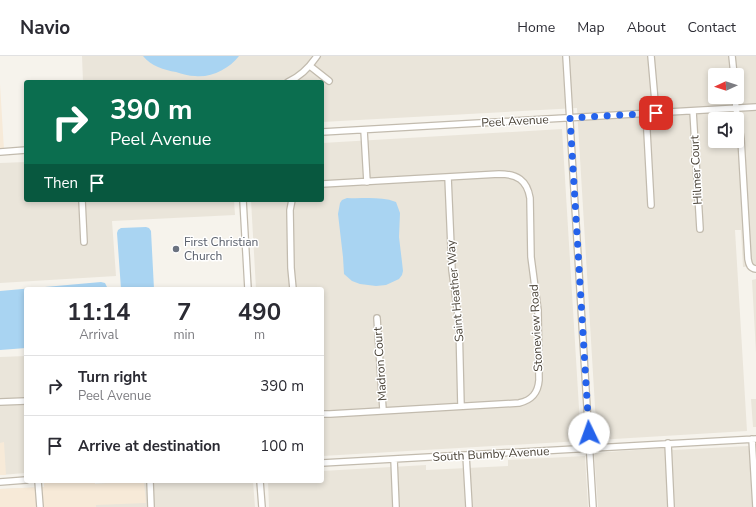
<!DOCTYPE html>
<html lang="en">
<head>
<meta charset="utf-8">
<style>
	:root { --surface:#fff; --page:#f2f2f3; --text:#2b2b33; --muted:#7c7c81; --line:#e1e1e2 }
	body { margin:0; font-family:"Nunito Sans",sans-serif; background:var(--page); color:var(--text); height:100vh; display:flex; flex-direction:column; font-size:15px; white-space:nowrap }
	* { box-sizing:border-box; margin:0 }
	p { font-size:13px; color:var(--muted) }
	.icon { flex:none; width:22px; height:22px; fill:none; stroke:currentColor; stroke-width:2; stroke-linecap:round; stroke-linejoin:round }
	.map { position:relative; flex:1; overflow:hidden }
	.details { position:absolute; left:24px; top:231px; width:300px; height:196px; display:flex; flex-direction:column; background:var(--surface); border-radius:4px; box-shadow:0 2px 6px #0003 }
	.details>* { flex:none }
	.hud { position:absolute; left:24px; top:24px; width:300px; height:122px; border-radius:4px; box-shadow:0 2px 6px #0003; background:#0b6e4f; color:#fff; overflow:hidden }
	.needle { width:26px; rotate:267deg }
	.buttons { position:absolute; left:708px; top:12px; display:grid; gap:8px }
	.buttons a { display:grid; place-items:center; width:36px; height:36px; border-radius:4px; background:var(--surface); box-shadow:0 2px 6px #0003; font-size:20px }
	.pin { position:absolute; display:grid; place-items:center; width:34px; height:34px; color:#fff; margin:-17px; border-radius:8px; box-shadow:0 2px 6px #0006 }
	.me { position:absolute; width:44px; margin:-22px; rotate:357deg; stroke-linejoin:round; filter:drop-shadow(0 0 3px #0008) }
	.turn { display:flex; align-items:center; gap:14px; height:84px; padding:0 20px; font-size:18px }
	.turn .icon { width:52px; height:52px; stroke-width:2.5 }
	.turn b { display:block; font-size:28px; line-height:34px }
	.then { display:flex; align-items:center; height:38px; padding:0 20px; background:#0003; gap:8px; font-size:15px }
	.eta { display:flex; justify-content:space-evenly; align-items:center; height:68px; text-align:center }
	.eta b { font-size:24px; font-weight:700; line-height:28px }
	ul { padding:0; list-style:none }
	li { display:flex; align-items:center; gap:12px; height:60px; padding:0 20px; border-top:1px solid var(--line) }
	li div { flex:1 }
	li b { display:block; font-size:15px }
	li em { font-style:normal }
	header { display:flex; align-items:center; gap:24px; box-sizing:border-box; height:56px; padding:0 20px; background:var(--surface); border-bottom:1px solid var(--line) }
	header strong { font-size:19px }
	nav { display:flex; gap:22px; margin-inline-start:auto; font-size:14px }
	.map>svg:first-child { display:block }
	.residential { fill:#eae5da; fill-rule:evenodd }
	.commercial { fill:#f7ead8 }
	.water { fill:#a9d4f2 }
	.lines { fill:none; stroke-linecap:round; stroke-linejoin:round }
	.minor-casing { stroke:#c2bbae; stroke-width:8 }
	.minor { stroke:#fff; stroke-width:5.5 }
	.route { stroke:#2563eb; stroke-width:7; stroke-dasharray:0 12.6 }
	.worship-dot { fill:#6b7280; stroke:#fff; stroke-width:1.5 }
	.labels { text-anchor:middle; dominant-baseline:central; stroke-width:3; stroke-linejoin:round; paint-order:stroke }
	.street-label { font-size:12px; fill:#4b4439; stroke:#fff }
	.worship-label { font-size:12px; fill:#5b616d; stroke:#fff; text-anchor:start }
</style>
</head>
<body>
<header>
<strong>Navio</strong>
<nav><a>Home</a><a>Map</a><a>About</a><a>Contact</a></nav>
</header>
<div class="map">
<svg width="756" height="451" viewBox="0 0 756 451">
	<rect width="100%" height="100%" fill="#f6f3ec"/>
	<path class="residential" d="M 82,0 L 756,0 L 756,210 L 743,211 L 741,174 L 735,174 L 747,375 L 597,384 L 577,52 L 322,66 L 322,26 L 83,26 ZM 715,19 L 737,19 L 737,41 L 715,41 ZM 715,63 L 737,63 L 737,85 L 715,85 Z
		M 562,73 L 581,385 L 322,400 L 322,233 L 256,233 L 251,144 L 322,144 L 322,87 Z
		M 26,106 L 26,144 L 234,144 L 235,159 L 112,165 L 116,220 L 0,227 L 0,107 Z
		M 756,223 L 756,297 L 752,224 Z
		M 26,300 L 26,417 L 0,419 L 0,301 Z
		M 751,343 L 756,343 L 756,371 L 753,371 Z
		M 748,390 L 756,393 L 756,451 L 598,451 L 594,397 L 663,392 L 674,394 Z
		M 585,400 L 588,451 L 269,451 L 268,425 L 322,425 L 322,415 L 426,409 L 426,414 L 508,410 L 508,404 Z
		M 74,425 L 95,425 L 95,428 L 149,425 L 253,425 L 255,451 L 0,451 L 0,433 L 44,431 L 44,426 Z"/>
	<path class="commercial" d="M 0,28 L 4,94 L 0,95 Z
		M 4,386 L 6,419 L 0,419 L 0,387 Z
		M 74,425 L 95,425 L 95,428 L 144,425 L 146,447 L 96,449 L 96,451 L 0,451 L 0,433 L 44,431 L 44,426 Z"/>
	<path class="water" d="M 143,0 L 239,0 C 229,13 211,22 195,20 C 189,20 182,18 176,16 C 164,14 151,10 143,0 Z
		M 347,142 C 363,143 380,140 396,146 L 400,157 L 399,181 L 402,206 L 403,215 L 402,219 L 399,223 L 386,229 L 376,230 L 360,228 L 352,225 L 344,218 L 343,201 L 338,158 L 340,147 L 342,144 Z
		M 146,171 L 149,172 L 151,175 L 154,233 L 121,233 L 117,177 L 118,174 L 121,172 Z
		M 101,226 L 105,227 L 108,233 L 26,233 L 26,292 L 0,294 L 0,235 Z"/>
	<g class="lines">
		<defs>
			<path id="minor" d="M 566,0 L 593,451
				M 651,0 L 656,57
				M 732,0 L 734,19
				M 310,10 L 329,25
				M 288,26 C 301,20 309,12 317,0
				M 735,41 L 736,52 L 741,83 L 748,203 C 749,209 750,212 756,213
				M 693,55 L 700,173
				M 646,57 L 651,149
				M 364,74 L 367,126
				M 322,76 L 756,51
				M 0,96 L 26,94
				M 448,121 L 452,214 L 459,267 L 461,350
				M 322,128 L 499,118 C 517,118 527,124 530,142 L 531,201 L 538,254 L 539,324 C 538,337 532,344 519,347 L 330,358 L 322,358
				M 82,144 L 84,186
				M 243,144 L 248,233
				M 292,144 L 290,154 L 291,212 L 293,233
				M 377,262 L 383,354
				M 0,346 L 26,345
				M 752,383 L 756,451
				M 668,387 L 671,451
				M 466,399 L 469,451
				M 394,403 L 396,451
				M 322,407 L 756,383
				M 38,425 L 40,451
				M 150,425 L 151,451
				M 260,425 L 262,451
				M 0,426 L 26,424"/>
		</defs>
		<use href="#minor" class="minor-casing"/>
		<use href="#minor" class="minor"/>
	</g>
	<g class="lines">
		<path class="route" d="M 589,377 L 570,62 L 656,57"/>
	</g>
	<circle class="worship-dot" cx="176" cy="193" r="4"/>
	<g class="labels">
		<g class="street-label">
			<text transform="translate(515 65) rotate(-3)">Peel Avenue</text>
			<text transform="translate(696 114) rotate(-93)">Hilmer Court</text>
			<text transform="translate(455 235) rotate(-95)">Saint Heather Way</text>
			<text transform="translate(536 272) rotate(-93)">Stoneview Road</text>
			<text transform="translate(380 308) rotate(-94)">Madron Court</text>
			<text transform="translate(491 398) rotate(-3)">South Bumby Avenue</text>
		</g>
		<g class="worship-label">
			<text x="184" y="186">First Christian<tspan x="184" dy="14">Church</tspan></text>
		</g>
	</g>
</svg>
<div class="buttons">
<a><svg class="needle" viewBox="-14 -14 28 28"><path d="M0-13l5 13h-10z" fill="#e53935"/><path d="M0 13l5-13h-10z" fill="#7c7c81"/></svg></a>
<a><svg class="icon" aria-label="sound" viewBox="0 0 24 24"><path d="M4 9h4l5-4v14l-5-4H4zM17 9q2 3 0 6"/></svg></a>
</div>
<div class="pin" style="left:656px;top:57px;background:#d93025"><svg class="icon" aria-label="arrive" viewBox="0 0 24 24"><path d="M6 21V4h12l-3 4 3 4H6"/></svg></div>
<svg class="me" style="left:589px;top:377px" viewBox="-20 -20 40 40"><circle r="19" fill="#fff"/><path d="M0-13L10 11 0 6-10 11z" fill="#2563eb"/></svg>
<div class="hud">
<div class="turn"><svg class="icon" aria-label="right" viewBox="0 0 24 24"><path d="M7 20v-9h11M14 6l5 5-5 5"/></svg><div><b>390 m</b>Peel Avenue</div></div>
<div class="then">Then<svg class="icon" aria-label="arrive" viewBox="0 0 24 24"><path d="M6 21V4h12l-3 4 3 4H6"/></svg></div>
</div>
<section class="details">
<div class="eta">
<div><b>11:14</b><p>Arrival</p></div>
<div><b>7</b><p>min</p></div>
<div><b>490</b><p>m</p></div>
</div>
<ul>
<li><svg class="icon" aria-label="right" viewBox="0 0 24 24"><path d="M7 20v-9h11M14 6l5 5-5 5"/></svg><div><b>Turn right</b><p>Peel Avenue</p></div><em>390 m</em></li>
<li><svg class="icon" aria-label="arrive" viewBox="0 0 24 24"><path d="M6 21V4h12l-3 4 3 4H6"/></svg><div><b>Arrive at destination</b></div><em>100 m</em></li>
</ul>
</section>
</div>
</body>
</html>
